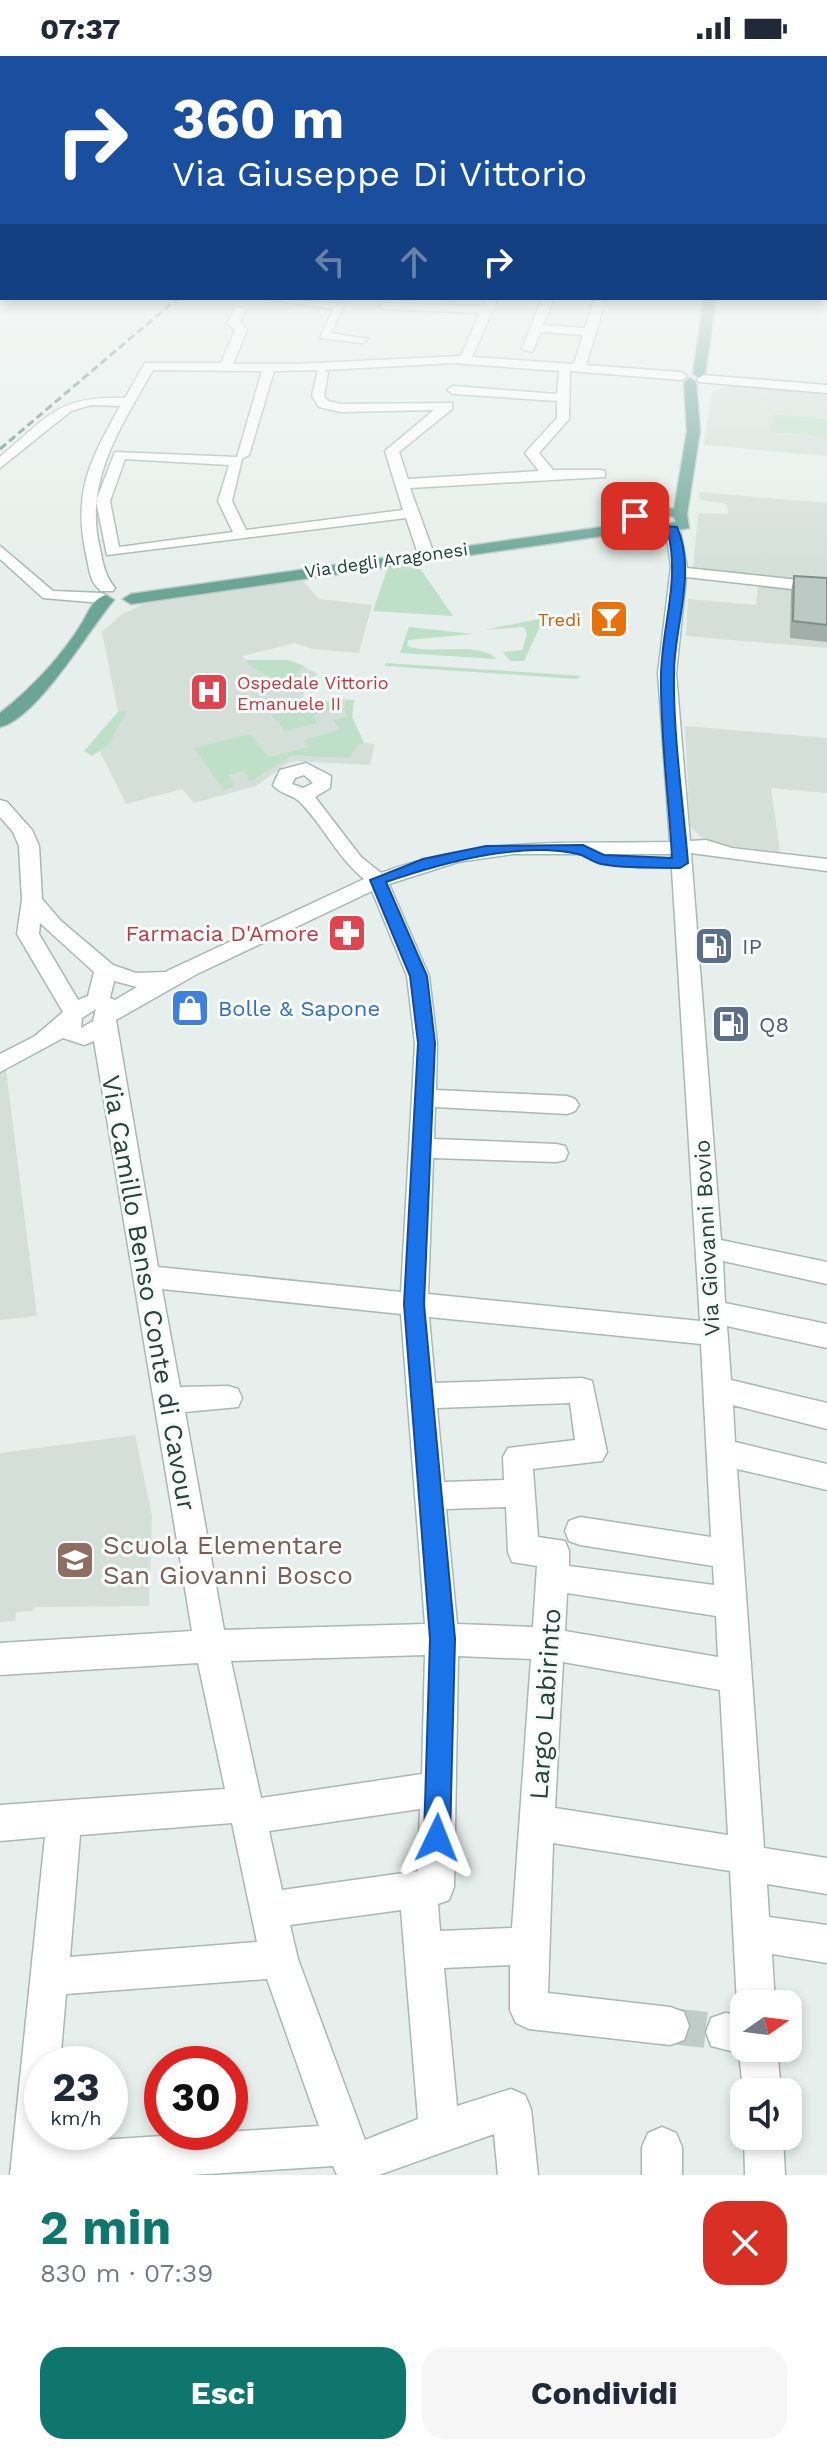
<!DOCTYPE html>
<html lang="it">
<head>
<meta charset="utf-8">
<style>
	:root { --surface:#fff; --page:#f6f6f7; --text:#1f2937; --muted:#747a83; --accent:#0f766e }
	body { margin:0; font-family:"Work Sans",sans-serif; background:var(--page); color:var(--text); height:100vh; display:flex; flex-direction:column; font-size:30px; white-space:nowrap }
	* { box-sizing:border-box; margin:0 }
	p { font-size:26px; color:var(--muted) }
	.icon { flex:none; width:44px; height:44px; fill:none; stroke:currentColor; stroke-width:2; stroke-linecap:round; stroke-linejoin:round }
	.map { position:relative; height:2119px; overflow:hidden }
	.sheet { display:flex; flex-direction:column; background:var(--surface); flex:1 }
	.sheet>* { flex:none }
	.hud { position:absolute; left:0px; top:0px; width:828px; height:244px; box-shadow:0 4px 12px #0003; background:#1a4fa0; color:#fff; overflow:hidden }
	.needle { width:52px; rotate:76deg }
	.tools { position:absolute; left:730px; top:1934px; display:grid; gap:16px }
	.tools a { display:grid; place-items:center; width:72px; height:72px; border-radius:16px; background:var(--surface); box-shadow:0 4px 12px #0003; font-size:40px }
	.speed { position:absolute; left:24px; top:1990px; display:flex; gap:16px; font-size:40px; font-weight:700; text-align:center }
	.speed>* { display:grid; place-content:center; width:104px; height:104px; border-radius:50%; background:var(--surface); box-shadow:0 4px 12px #0003; line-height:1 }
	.speed small { font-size:20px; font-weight:400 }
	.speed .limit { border:12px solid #d22; background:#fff; color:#111 }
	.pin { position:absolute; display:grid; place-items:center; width:68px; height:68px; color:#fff; margin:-34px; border-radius:16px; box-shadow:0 4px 12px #0006 }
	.me { position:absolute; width:88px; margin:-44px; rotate:2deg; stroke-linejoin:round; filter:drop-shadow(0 0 6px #0008) }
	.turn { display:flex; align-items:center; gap:28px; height:168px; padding:0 40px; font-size:36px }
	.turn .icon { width:104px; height:104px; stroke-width:2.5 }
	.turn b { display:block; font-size:56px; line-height:68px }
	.lanes { display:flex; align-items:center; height:76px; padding:0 40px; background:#0003; justify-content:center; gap:40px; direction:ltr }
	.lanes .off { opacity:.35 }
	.round { display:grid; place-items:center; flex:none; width:84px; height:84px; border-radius:24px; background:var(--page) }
	.headline { display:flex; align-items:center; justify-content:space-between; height:136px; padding:0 40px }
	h1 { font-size:48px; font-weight:700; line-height:60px; color:var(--accent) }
	.primary-button { display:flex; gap:16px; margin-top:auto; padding:16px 40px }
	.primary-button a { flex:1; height:92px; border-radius:24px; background:var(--accent); color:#fff; font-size:32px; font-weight:700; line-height:92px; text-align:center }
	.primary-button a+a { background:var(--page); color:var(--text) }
	.status { display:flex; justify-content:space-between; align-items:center; height:56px; padding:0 40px; background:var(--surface); direction:ltr }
	.status svg { height:22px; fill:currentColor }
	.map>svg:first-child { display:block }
	.built { fill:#d4dfda }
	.green { fill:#bfe0c8 }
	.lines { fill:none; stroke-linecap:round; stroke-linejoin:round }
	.minor-tunnel { stroke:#bfccc8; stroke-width:36; stroke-dasharray:36 18; stroke-linecap:butt }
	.minor-casing { stroke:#a8b8b2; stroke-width:3 }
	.major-casing { stroke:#c2cac8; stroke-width:3 }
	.minor { fill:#fff; fill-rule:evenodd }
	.major { fill:#6aa596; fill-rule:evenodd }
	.rail { stroke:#5f7d75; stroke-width:3; stroke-dasharray:8 4; stroke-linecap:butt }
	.wall { fill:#a1aea9 }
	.building { fill:#bbcac4; stroke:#838d89; stroke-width:2 }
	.route { fill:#1a73e8; stroke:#114b97; stroke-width:2 }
	.labels { text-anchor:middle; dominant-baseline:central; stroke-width:6; stroke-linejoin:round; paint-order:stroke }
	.far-street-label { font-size:18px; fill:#24423a; stroke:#f7fbf9 }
	.far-food-label { font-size:18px; fill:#c56008; stroke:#f7fbf9; text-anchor:end }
	.far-health-label { font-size:18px; fill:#be3a42; stroke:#f7fbf9; text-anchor:start }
	.health-label { font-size:22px; fill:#be3a42; stroke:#f7fbf9; text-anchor:end }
	.service-label { font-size:22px; fill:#4e5e75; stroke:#f7fbf9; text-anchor:start }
	.shop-label { font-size:22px; fill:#366cbe; stroke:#f7fbf9; text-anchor:start }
	.street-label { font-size:22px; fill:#24423a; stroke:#f7fbf9 }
	.near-street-label { font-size:26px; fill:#24423a; stroke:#f7fbf9 }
	.near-education-label { font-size:26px; fill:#785e54; stroke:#f7fbf9; text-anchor:start }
</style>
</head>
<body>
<div class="status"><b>07:37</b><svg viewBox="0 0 49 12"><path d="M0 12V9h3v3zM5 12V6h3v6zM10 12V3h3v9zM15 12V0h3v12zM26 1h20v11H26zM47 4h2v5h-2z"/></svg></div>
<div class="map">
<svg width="827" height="2119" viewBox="0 0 827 2119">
	<rect width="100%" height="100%" fill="#e6efeb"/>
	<path class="built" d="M 733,328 L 827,335 L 827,363 L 775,358 L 779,377 L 827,381 L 827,400 L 704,389 L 712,336 Z
		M 699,436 L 827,447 L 827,529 L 693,514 L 698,457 L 728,458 L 727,448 L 700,444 Z
		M 302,524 L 319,543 L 372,549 L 359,597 L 313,593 L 295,587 L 242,600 L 246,604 L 288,604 L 317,617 L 313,629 L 304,636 L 300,652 L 339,643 L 354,644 L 352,661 L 364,687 L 375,688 L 370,709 L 296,705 L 286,708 L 256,730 L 194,747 L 182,733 L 126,748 L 100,696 L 91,687 L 118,656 L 102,576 L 121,559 L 143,548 Z
		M 758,527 L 827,532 L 827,592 L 686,580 L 688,543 L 756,549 Z
		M 685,670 L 827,682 L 827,737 L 771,732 L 780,796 L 722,789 L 701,781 L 690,770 Z
		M 6,1014 L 37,1260 L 0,1264 L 0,1017 Z
		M 135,1379 L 152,1460 L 149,1550 L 34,1551 L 33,1555 L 16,1556 L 15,1565 L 0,1566 L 0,1397 Z"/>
	<path class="green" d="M 774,358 L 827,363 L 827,381 L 771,376 Z
		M 417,508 L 453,560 L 373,555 L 388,511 Z
		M 544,562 L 524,605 L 510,605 L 503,596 L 522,594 L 527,579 L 524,571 L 484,574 Z
		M 409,571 L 473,578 L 408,584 L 407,590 L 414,592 C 440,597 479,586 497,603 L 400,597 Z
		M 246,604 L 288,604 L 305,610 L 295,619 L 313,624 L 311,629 C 291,628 257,621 246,604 Z
		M 386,607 L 582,620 L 576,623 L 385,610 Z
		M 339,643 L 337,653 L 313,659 L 317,667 L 285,675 L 271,659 Z
		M 346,644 L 354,644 L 352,661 L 364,687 L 358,689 L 349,702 L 292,699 L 250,726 L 244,715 L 228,719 L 235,730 L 224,734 L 194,692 L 250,678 L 269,701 L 309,691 L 304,684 L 340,674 L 333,664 L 347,661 L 344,653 Z
		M 127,655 L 109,688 L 92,700 L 84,695 L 118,656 Z"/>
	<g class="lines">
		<path class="minor-tunnel" d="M 670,1970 L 725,1976"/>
		<defs>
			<path id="minor" d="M 0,226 L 2,226 L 2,232 L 0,232 Z
				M 260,242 L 344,248 L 331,277 L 368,283 L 362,287 L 320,282 L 333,253 Z
				M 486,242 L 498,242 L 472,301 L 574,308 L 583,279 L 541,276 L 532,296 L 522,293 L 542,242 L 554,242 L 543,269 L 585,272 L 593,246 L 599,243 L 605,246 L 586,309 L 681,316 L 687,320 L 681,324 L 570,315 L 569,363 L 539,397 L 553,414 L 600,414 L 605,415 L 605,421 L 410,432 L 434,498 L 431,501 L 418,498 L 406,462 L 107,499 L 96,445 L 115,396 L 237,401 L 262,315 L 153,314 C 121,371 83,425 100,493 C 103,508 105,520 115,532 L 113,535 L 101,535 C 90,526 90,517 87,503 C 72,436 89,407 120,350 L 91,349 L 71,355 L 0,412 L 0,401 C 49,360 57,340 125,342 L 145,307 L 221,307 L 235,274 L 227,267 L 236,251 L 246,253 L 240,265 L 247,274 L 233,308 L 295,308 L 461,300 L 480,257 L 384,253 L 378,250 L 384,247 L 483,250 ZM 453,307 L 559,315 L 557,338 L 453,330 L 447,334 L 453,338 L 557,345 L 557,362 L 525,397 L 539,415 L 408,423 L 399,396 L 452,353 L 452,347 L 341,348 L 328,345 L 324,340 L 328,317 L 325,314 ZM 318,314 L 312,340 L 319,351 L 341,356 L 434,354 L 385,395 L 403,454 L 246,474 L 232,445 L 242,403 L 249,399 L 274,315 ZM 125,403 L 229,409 L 218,445 L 233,476 L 119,491 L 110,445 Z
				M 703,319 L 827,329 L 827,337 L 699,326 L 697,323 Z
				M 673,470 L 680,474 L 687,512 L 827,527 L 827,537 L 686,521 L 676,617 L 690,785 L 706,784 L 732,792 L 827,803 L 827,815 L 691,797 L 721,1184 L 827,1206 L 827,1228 L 723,1205 L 725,1247 L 827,1268 L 827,1292 L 727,1270 L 731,1324 L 827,1347 L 827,1373 L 733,1349 L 735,1386 L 827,1408 L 827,1434 L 737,1413 L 764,1792 L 827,1802 L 827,1838 L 767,1828 L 769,1861 L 827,1869 L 827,1907 L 772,1898 L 775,1948 L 744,1948 L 744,1992 L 777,1992 L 781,2036 L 744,2036 L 744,2043 L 739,1997 L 711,1990 L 706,1976 L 711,1962 L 725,1957 L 742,1959 L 737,1948 L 730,1815 L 553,1787 L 548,1937 L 670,1951 L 684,1956 L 689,1970 L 684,1984 L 670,1989 L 529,1973 L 516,1967 L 510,1954 L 510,1909 L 444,1912 L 457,2050 L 511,2033 L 525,2039 L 531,2053 L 538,2119 L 498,2119 L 494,2078 L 379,2119 L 337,2119 L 333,2110 L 191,2119 L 10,2119 L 45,1781 L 0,1785 L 0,1749 L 225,1733 L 198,1607 L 0,1619 L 0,1587 L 192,1575 L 94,985 L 84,989 L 63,982 L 0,1016 L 0,998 L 35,980 L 63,956 L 17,878 L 22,844 L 19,790 L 13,776 L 0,761 L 0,744 L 7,746 L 32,774 L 39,790 L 42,843 L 61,865 L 113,909 L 136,917 L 165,916 L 364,823 C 337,801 323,769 299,745 C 291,738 280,738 273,729 L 280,714 L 306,707 L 331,720 L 330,732 L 315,741 L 361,801 L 381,817 C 480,780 567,788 670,786 L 658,617 L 671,511 L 666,474 ZM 304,719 L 313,727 L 303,732 L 292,728 L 295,722 ZM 513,798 L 671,798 L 700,1265 L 428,1238 L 433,1102 L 556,1106 L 565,1104 L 568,1097 L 565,1090 L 556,1088 L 434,1083 L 435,1051 L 567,1058 L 575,1055 L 579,1049 L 575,1043 L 567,1040 L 436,1034 L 437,987 L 429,920 L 389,828 L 458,806 ZM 372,835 L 407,920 L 415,987 L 401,1236 L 158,1211 L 116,964 L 197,918 ZM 40,867 L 94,916 L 88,940 L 78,944 L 39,878 ZM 114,925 L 137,931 L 115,944 L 110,942 ZM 96,953 L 93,965 L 81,972 L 82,962 ZM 162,1233 L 401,1258 L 425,1568 L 224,1574 L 185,1356 L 238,1351 L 242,1342 L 238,1333 L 228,1330 L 180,1331 ZM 429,1261 L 701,1288 L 711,1481 L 580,1461 L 569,1465 L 565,1475 L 569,1485 L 580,1489 L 713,1510 L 714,1529 L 569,1510 L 569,1495 L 565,1485 L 538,1481 L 533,1413 L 602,1405 L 607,1396 L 592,1325 L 582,1322 L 435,1327 ZM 570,1347 L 575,1384 L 508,1392 L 503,1401 L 504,1424 L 444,1426 L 437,1352 ZM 506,1451 L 508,1496 L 512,1506 L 537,1510 L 533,1571 L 457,1568 L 446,1453 ZM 567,1537 L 716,1560 L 718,1601 L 565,1575 ZM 425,1599 L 422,1718 L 261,1742 L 231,1605 ZM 458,1600 L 531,1603 L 512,1872 L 440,1875 L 438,1848 L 449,1844 L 454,1831 ZM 563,1606 L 720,1634 L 728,1779 L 555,1752 ZM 420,1753 L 418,1815 L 282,1834 L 269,1775 ZM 232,1767 L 257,1886 L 70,1901 L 80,1779 ZM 401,1854 L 418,2063 L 365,2084 L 298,1903 L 290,1869 ZM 267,1923 L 319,2070 L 53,2087 L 54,2076 L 42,2076 L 42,2008 L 60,2008 L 66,1938 Z
				M 0,490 L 53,535 L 102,537 L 110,542 L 102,547 L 43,542 L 0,503 Z
				M 662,2071 L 676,2077 L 682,2091 L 682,2119 L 642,2119 L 642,2091 L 648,2077 Z
				M 744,2077 L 783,2080 L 785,2119 L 745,2119 Z"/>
			<path id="major" d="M 704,242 L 716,242 L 705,318 L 699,322 L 693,318 Z
				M 690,322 L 696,326 L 700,375 L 687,458 L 689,472 L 658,478 L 644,474 L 131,548 L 123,543 L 131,538 L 630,467 L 630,457 L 652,449 L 674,453 L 687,375 L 684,326 ZM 653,458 L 674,461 L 676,466 L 659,469 L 644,464 Z
				M 106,539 L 114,544 C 89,573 38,662 0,671 L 0,657 C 30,634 62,600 82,567 C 89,556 92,543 106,539 Z"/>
		</defs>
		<use href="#minor" class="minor-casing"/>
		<use href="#major" class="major-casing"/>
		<use href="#minor" class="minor"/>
		<use href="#major" class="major"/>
		<path class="rail" d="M 0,393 L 178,242"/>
	</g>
	<path class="wall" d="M 794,520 L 827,522 L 827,586 L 790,582 L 791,536 Z"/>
	<path class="building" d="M 794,520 L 827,522 L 827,569 L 793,565 Z"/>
	<linearGradient id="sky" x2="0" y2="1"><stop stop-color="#84bce0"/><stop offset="0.43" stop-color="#f4f8f6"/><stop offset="1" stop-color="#f4f8f6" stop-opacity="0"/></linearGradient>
	<rect width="827" height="519" fill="url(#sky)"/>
	<path class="route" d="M 635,456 L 649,469 L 677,471 C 697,516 674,571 674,617 C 673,680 683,745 688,807 L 680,812 C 654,811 626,813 601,808 C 592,806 586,800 578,798 C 519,785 442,807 386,826 L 427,920 L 435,987 L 424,1248 L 455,1583 L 450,1782 L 446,1791 L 437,1795 L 428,1791 L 424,1782 L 430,1583 L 404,1248 L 418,987 L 410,920 L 370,824 L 423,803 L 486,790 L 583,789 L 604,799 L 672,802 C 669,741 660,679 661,618 C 662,570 680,524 668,477 L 646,476 L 633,469 L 630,460 Z"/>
	<defs>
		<symbol id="bar-square" viewBox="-11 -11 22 22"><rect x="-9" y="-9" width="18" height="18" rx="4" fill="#e8710a" stroke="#f7fbf9"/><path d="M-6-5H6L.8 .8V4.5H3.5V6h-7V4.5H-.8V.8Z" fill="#fff"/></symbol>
		<symbol id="hospital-square" viewBox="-11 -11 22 22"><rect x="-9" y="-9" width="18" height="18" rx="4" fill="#e0444e" stroke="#f7fbf9"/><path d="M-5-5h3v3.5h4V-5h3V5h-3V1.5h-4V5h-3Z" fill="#fff"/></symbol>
		<symbol id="pharmacy-square" viewBox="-11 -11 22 22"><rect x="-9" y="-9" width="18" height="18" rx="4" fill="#e0444e" stroke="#f7fbf9"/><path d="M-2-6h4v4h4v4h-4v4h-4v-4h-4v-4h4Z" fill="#fff"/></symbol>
		<symbol id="fuel-square" viewBox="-11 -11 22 22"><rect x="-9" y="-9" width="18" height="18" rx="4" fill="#5c6f8a" stroke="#f7fbf9"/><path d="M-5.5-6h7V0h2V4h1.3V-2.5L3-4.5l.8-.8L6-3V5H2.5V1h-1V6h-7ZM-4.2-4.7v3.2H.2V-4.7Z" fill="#fff"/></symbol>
		<symbol id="shop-square" viewBox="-11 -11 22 22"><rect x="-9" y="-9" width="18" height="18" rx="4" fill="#3f7fe0" stroke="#f7fbf9"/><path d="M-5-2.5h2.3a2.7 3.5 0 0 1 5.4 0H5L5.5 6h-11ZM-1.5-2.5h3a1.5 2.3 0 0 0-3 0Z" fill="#fff"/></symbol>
		<symbol id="school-square" viewBox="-11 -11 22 22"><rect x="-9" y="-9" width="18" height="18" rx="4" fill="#8d6e63" stroke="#f7fbf9"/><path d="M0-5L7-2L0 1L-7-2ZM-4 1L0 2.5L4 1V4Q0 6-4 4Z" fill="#fff"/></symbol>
	</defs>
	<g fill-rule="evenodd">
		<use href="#bar-square" x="587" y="541" width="44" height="44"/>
		<use href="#hospital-square" x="187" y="614" width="44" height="44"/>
		<use href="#pharmacy-square" x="325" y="855" width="44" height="44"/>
		<use href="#fuel-square" x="692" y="868" width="44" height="44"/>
		<use href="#shop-square" x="168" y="930" width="44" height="44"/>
		<use href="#fuel-square" x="709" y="946" width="44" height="44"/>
		<use href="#school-square" x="53" y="1482" width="44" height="44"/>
	</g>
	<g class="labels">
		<g class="far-street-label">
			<text transform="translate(386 504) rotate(-8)">Via degli Aragonesi</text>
		</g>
		<g class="far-food-label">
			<text x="581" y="563">Tredì</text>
		</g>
		<g class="far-health-label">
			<text x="237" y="626">Ospedale Vittorio<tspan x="237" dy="21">Emanuele II</tspan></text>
		</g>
		<g class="health-label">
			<text x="319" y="877">Farmacia D'Amore</text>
		</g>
		<g class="service-label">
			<text x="742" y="890">IP</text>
			<text x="759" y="968">Q8</text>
		</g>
		<g class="shop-label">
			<text x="218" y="952">Bolle &amp; Sapone</text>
		</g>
		<g class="street-label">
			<text transform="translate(707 1182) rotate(-93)">Via Giovanni Bovio</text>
		</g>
		<g class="near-street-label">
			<text transform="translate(149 1237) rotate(80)">Via Camillo Benso Conte di Cavour</text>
			<text transform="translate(545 1648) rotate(-86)">Largo Labirinto</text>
		</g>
		<g class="near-education-label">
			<text x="103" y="1489">Scuola Elementare<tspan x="103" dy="30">San Giovanni Bosco</tspan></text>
		</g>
	</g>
</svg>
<div class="tools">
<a><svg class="needle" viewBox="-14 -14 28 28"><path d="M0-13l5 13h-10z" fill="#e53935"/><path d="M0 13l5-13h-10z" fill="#747a83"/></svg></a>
<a><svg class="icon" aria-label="sound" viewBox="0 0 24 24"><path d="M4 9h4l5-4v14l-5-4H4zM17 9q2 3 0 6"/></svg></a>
</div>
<div class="speed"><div>23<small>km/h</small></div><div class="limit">30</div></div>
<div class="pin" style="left:635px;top:460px;background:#d93025"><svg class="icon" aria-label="arrive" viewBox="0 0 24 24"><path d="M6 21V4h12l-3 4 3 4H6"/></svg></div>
<svg class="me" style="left:437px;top:1782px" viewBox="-20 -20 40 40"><path d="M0-17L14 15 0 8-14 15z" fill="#1a73e8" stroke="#fff" stroke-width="4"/></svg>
<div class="hud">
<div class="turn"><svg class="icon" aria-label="right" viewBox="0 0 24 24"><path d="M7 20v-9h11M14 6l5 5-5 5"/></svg><div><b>360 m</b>Via Giuseppe Di Vittorio</div></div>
<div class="lanes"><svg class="icon off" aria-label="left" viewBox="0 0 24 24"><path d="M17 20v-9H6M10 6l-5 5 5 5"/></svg><svg class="icon off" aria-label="ahead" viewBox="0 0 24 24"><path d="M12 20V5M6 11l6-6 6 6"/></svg><svg class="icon" aria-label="right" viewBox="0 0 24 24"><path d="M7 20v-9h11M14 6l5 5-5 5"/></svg></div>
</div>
</div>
<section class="sheet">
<div class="headline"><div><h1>2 min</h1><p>830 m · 07:39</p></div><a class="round" style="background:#d93025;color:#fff"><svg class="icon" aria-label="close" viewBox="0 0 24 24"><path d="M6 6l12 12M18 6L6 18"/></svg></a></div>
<div class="primary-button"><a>Esci</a><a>Condividi</a></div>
</section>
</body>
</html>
